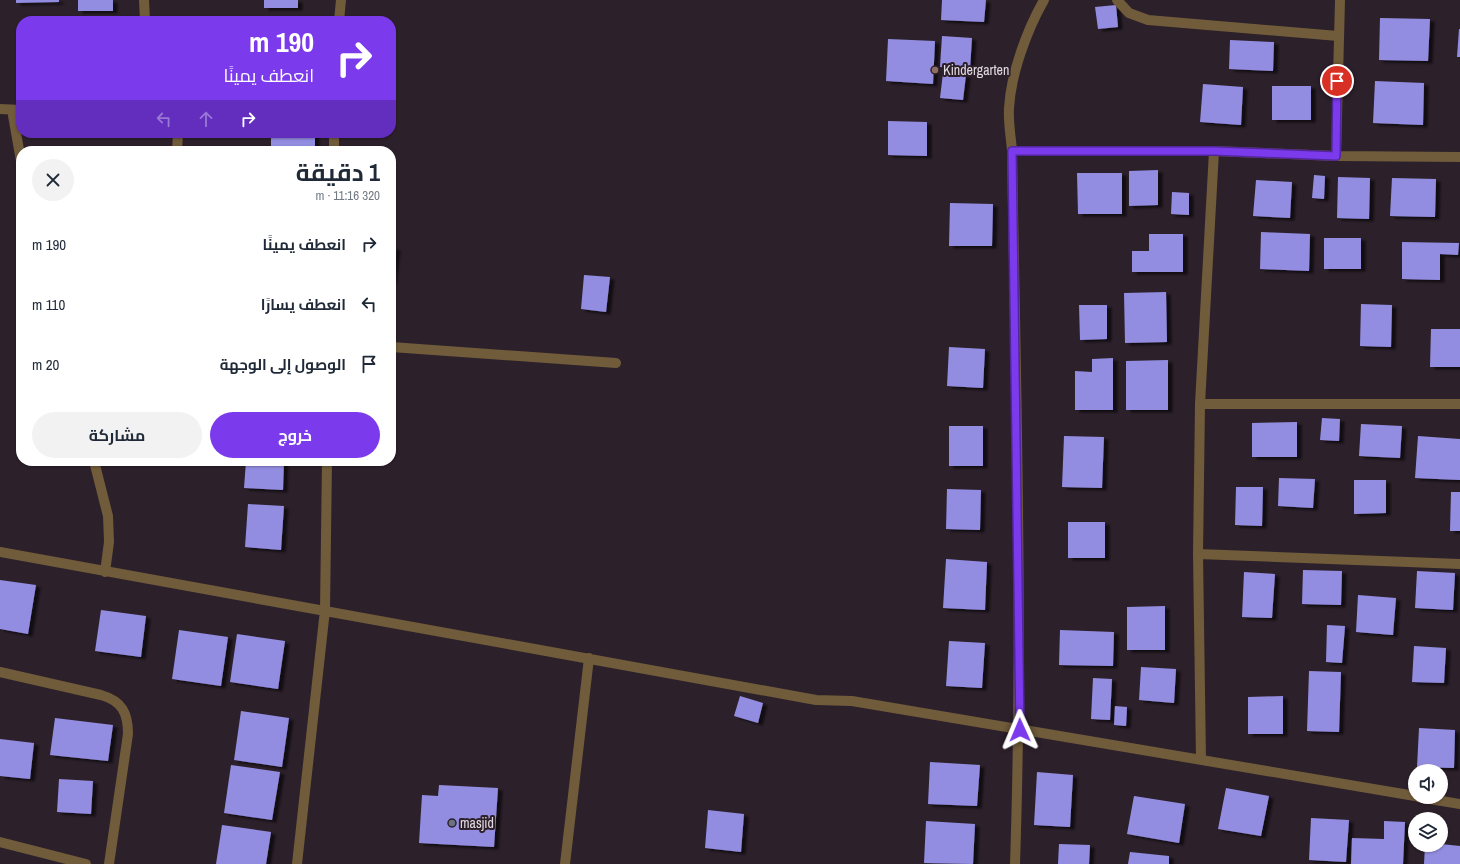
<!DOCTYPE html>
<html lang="ar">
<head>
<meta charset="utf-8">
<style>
	:root { --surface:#fff; --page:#f2f2f3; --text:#1f2937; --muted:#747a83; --accent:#7c3aed }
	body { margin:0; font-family:"Archivo Narrow",Cairo,sans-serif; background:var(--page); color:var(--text); direction:rtl; height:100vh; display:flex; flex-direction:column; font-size:15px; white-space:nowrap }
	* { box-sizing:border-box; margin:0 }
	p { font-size:13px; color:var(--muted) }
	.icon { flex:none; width:22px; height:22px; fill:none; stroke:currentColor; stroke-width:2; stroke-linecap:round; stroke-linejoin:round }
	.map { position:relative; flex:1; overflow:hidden; direction:ltr }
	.panel { position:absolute; left:16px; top:146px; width:380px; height:320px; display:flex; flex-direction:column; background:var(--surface); border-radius:16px; box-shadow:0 1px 3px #0004; direction:rtl }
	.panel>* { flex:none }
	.top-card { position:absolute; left:16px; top:16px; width:380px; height:122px; border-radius:16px; box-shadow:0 1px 3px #0004; direction:rtl; background:#7c3aed; color:#fff; overflow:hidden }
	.fabs { position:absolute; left:1408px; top:764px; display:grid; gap:8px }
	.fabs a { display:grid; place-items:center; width:40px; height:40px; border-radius:50%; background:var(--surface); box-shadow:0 1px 3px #0004; font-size:20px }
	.pin { position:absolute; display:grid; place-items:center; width:34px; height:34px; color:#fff; margin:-17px; border:2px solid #fff; border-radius:50%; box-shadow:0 1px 4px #0007 }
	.me { position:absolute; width:44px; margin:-22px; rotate:359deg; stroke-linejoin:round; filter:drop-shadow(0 0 3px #0008) }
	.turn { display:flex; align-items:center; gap:14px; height:84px; padding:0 16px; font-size:18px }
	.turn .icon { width:52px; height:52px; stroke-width:2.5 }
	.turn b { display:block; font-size:28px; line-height:34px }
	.lanes { display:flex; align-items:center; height:38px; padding:0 16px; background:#0003; justify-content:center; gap:20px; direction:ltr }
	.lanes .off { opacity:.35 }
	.round { display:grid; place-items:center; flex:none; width:42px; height:42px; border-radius:21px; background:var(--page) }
	.head { display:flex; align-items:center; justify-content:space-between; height:68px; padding:0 16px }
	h1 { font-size:24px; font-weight:700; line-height:30px }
	.button { display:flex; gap:8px; margin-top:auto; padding:8px 16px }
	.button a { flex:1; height:46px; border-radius:24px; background:var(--accent); color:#fff; font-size:16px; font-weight:700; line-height:46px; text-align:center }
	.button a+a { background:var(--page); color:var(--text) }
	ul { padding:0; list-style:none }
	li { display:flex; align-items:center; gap:12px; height:60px; padding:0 16px }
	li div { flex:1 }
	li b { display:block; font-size:15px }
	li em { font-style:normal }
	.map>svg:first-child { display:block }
	.building { fill:#938de1; filter:url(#shadow) }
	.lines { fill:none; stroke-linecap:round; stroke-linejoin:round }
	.minor { stroke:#705b3a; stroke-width:10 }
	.route-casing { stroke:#51269a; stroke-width:10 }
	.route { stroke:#7c3aed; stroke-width:7 }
	.education-dot { fill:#8d6e63; stroke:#2c202b; stroke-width:1.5 }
	.worship-dot { fill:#6b7280; stroke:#2c202b; stroke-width:1.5 }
	.labels { text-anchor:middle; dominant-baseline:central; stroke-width:4; stroke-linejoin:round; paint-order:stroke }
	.poi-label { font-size:14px; fill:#e2dae1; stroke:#2c202b; text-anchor:start }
</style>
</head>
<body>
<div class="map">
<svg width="1460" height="864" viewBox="0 0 1460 864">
	<defs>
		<filter id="shadow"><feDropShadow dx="4.5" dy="2.5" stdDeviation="1" flood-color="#0009"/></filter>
	</defs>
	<rect width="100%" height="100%" fill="#2c202b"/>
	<path class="building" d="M 16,0 L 59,0 L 59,2 L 16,3 Z
		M 78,0 L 113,0 L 113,11 L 78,11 Z
		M 264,0 L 298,0 L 298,8 L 264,8 Z
		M 942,0 L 986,0 L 984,22 L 941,20 Z
		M 1116,5 L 1118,27 L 1098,29 L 1095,7 Z
		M 1380,18 L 1430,19 L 1428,61 L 1379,60 Z
		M 1459,29 L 1460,29 L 1460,57 L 1457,57 Z
		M 942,36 L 972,38 L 970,69 L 940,67 Z
		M 888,39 L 935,41 L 933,84 L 886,81 Z
		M 1230,40 L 1274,42 L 1273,71 L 1229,69 Z
		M 943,73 L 966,75 L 963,100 L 940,98 Z
		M 1375,81 L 1424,83 L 1423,125 L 1373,123 Z
		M 1203,84 L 1243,87 L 1241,125 L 1200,122 Z
		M 1272,86 L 1311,86 L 1311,120 L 1272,120 Z
		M 888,121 L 927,122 L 927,156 L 888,155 Z
		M 271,133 L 315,133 L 315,151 L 271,151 Z
		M 1158,170 L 1158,205 L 1129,206 L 1129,171 Z
		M 1077,173 L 1122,173 L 1122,214 L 1078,214 Z
		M 1314,175 L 1325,176 L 1324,199 L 1312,198 Z
		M 1338,177 L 1370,178 L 1369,219 L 1337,218 Z
		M 1392,178 L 1436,179 L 1435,217 L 1390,216 Z
		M 1256,180 L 1292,182 L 1290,218 L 1253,216 Z
		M 1172,192 L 1189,193 L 1189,215 L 1171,214 Z
		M 950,203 L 993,204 L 992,246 L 949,246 Z
		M 1261,232 L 1310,234 L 1309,271 L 1260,269 Z
		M 1149,234 L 1183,234 L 1183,272 L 1132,272 L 1132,251 L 1149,251 Z
		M 1324,238 L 1361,238 L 1361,269 L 1324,269 Z
		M 1402,242 L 1459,243 L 1458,255 L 1440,254 L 1440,280 L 1402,279 Z
		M 391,247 L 396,248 L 392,283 L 391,283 Z
		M 584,275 L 610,277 L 606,312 L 581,309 Z
		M 1166,292 L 1167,342 L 1125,343 L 1124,293 Z
		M 1361,304 L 1392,305 L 1391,347 L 1360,346 Z
		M 1079,305 L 1107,305 L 1107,339 L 1080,340 Z
		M 1431,329 L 1460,329 L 1460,367 L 1430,367 Z
		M 949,347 L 985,349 L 983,388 L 947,386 Z
		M 1113,358 L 1113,410 L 1075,410 L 1075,371 L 1092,372 L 1092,359 Z
		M 1168,360 L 1168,410 L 1126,410 L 1126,361 Z
		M 1322,418 L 1340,419 L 1339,441 L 1320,440 Z
		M 1297,422 L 1297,457 L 1252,457 L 1252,423 Z
		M 1361,424 L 1402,426 L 1400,458 L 1359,456 Z
		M 949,426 L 983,426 L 983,466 L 949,466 Z
		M 1064,436 L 1104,437 L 1102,488 L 1062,487 Z
		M 1418,436 L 1460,439 L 1460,480 L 1415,478 Z
		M 246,461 L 284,461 L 283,490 L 244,488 Z
		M 1279,478 L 1315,479 L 1313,508 L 1278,506 Z
		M 1354,480 L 1386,480 L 1386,513 L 1354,514 Z
		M 1236,487 L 1263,487 L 1262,526 L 1235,525 Z
		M 947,489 L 981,490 L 980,530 L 946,529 Z
		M 1451,492 L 1460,492 L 1460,531 L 1450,531 Z
		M 248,504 L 284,506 L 281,550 L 245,547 Z
		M 1068,522 L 1105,522 L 1105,558 L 1068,558 Z
		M 946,559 L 987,562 L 985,610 L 943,608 Z
		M 1303,570 L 1342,571 L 1341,605 L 1302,604 Z
		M 1417,571 L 1455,573 L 1453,610 L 1415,608 Z
		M 1244,572 L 1275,574 L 1272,618 L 1242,617 Z
		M 0,580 L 36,585 L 28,634 L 0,629 Z
		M 1358,595 L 1396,598 L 1393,635 L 1356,632 Z
		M 1165,606 L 1165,650 L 1127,650 L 1127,607 Z
		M 101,610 L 146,616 L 141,657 L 95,651 Z
		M 1327,625 L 1345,626 L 1342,663 L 1326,662 Z
		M 179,630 L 228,637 L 221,686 L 172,679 Z
		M 1060,630 L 1114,632 L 1113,666 L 1059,665 Z
		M 237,634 L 285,641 L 278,689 L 230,682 Z
		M 949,641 L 985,643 L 982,688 L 946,686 Z
		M 1414,646 L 1446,648 L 1444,683 L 1412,682 Z
		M 1141,667 L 1176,669 L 1174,703 L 1139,700 Z
		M 1309,671 L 1341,672 L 1339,732 L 1307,731 Z
		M 1093,678 L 1112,679 L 1110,720 L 1091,719 Z
		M 740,696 L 763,703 L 758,723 L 734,716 Z
		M 1283,696 L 1283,734 L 1248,734 L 1248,697 Z
		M 1115,706 L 1127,707 L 1126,726 L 1114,725 Z
		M 241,711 L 289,718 L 282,767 L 234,760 Z
		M 55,718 L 113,725 L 108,761 L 50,755 Z
		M 1419,728 L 1455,730 L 1454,768 L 1417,767 Z
		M 0,739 L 34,743 L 30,779 L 0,776 Z
		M 930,762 L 980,765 L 977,806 L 928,804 Z
		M 231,765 L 280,772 L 272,820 L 224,813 Z
		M 1037,772 L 1073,775 L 1070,827 L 1034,825 Z
		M 59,779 L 93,781 L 91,814 L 57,812 Z
		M 439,785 L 498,788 L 494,847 L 419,843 L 422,795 L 438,796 Z
		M 1226,788 L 1269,796 L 1261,836 L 1218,829 Z
		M 1134,796 L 1185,804 L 1179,843 L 1127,834 Z
		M 708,810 L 744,814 L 741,852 L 705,848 Z
		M 1311,818 L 1349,820 L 1346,862 L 1309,860 Z
		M 926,821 L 975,824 L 973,864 L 924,863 Z
		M 1384,821 L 1405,822 L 1403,864 L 1351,864 L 1352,838 L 1384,839 Z
		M 222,825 L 271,832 L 266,864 L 216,864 Z
		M 1059,844 L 1090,845 L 1089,864 L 1058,864 Z
		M 1441,844 L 1460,846 L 1460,864 L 1424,864 L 1425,845 Z
		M 1130,852 L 1169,856 L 1169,864 L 1128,864 Z"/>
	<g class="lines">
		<path class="minor" d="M 144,0 L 145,21
			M 1117,0 L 1129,13 L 1148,20 L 1338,36
			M 339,21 L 341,0
			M 0,109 L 21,110
			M 12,110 L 21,161
			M 177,151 L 178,133
			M 334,151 L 334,133
			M 1012,151 L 1214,151 L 1336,156 L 1460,157
			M 1336,156 L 1340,0
			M 391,347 L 616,363
			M 1200,404 L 1460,404
			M 94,461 L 108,516 L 109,542 L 105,572
			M 0,552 L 816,700 L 852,701 L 1415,796
			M 1198,554 L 1460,564
			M 0,672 L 101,695 C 122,701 128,713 128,734 L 109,864
			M 1201,760 L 1198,554 L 1200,404 L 1214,151
			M 1418,797 L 1460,804
			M 0,842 L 86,864
			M 297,864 L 325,610 L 327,461
			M 565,864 L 589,658
			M 1015,864 C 1023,626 1016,389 1012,151 C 1011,137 1008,122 1009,108 C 1011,73 1027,30 1044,0"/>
	</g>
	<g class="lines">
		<defs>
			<path id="route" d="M 1020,730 L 1012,151 L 1214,151 L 1336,156 L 1337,81"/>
		</defs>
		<use href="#route" class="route-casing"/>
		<use href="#route" class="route"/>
	</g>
	<circle class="education-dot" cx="935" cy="70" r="4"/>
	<circle class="worship-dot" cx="452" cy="823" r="4"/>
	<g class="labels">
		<g class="poi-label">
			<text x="943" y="70">Kindergarten</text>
			<text x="460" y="823">masjid</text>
		</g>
	</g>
</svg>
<div class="fabs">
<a><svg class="icon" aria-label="sound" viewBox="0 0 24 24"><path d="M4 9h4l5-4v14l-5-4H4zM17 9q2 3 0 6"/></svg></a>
<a><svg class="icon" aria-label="layers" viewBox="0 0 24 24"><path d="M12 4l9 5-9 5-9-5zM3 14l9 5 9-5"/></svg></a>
</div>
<div class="pin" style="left:1337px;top:81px;background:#d93025"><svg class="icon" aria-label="arrive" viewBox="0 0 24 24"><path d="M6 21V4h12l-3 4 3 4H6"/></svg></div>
<svg class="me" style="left:1020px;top:730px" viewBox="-20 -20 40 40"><path d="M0-17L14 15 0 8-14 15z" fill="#7c3aed" stroke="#fff" stroke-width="4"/></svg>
<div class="top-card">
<div class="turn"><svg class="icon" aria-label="right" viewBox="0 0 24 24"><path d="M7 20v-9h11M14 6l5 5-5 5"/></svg><div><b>190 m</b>انعطف يمينًا</div></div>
<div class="lanes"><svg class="icon off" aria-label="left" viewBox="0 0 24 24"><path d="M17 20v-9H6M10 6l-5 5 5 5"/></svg><svg class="icon off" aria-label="ahead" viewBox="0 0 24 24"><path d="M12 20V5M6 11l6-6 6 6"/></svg><svg class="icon" aria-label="right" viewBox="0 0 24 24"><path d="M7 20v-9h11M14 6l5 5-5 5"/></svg></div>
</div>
<section class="panel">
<div class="head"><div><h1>1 دقيقة</h1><p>320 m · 11:16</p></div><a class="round"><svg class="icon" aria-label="close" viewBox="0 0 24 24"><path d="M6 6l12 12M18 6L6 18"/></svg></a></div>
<ul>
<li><svg class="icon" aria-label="right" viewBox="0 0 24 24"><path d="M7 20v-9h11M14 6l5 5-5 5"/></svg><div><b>انعطف يمينًا</b></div><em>190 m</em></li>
<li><svg class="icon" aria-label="left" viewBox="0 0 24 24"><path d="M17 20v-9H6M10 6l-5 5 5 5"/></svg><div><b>انعطف يسارًا</b></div><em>110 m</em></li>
<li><svg class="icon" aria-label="arrive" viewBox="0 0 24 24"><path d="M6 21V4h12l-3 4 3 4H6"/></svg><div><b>الوصول إلى الوجهة</b></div><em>20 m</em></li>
</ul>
<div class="button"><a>خروج</a><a>مشاركة</a></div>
</section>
</div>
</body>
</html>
